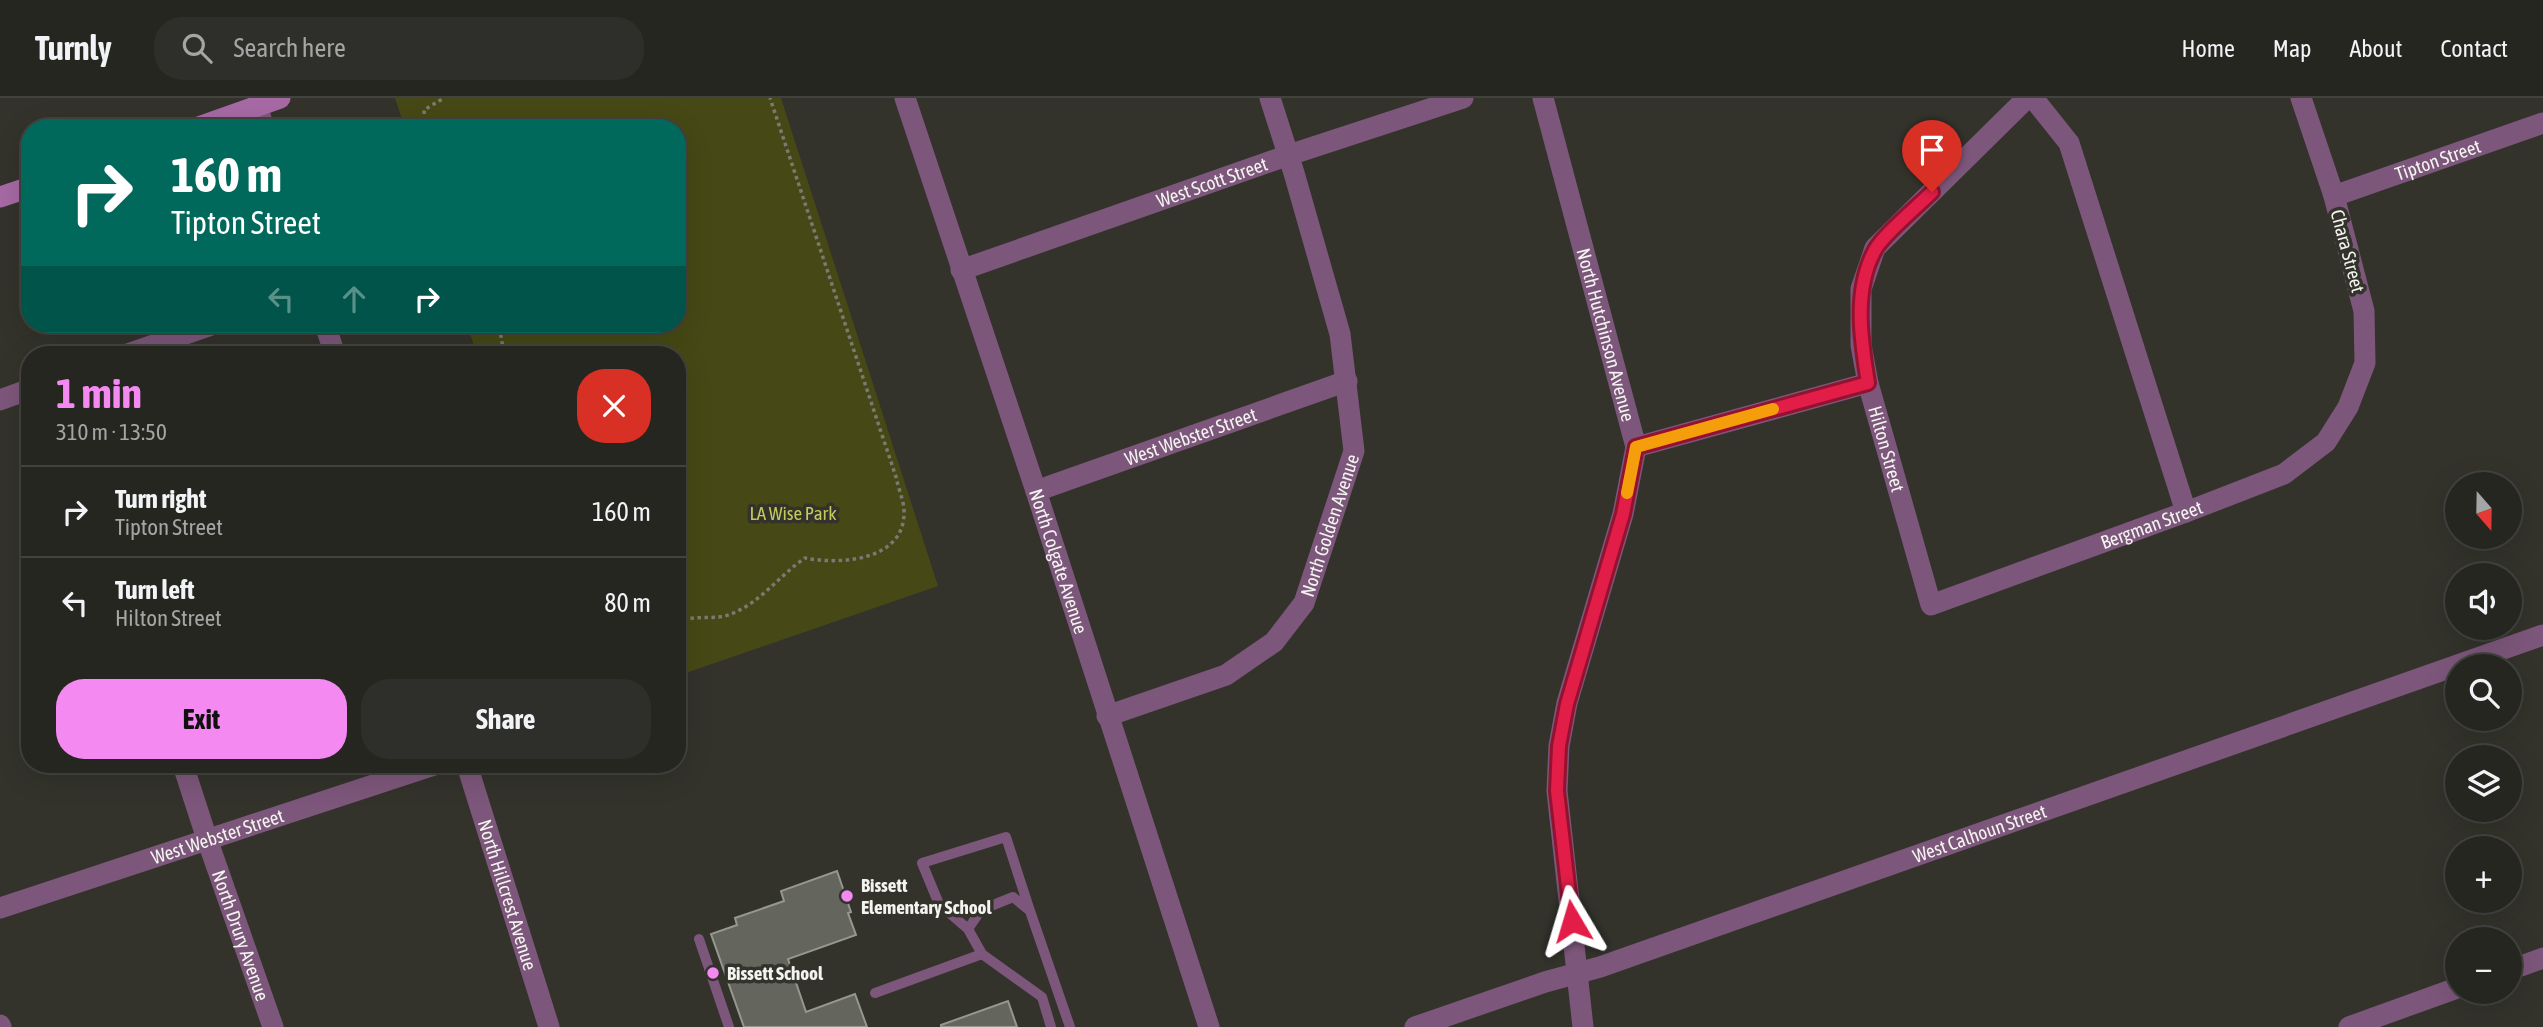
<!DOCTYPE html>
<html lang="en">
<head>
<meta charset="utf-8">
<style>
	:root { --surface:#262621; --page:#2e2e2a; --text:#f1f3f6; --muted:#a4a5a5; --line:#42433f; --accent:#f389f1 }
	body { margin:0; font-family:"Asap Condensed",sans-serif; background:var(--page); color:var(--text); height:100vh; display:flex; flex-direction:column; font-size:26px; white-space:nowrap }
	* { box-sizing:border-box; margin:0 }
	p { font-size:23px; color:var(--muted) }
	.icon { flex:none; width:38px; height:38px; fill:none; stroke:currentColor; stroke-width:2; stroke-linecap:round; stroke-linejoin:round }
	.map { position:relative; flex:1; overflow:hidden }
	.details { position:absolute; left:21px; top:248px; width:665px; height:427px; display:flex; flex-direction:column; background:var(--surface); border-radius:28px; box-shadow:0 7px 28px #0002,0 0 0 2px var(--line) }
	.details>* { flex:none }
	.hud { position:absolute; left:21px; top:21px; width:665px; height:214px; border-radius:28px; box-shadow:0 7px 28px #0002,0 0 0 2px var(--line); background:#00695c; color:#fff; overflow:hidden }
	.needle { width:46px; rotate:160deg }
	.controls { position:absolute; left:2445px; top:374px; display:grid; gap:14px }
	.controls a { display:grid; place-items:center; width:77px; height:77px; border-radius:50%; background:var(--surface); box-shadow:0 7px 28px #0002,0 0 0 2px var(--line); font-size:35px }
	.pin { position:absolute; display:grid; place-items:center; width:60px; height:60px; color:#fff; margin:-72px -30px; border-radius:50% 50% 50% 0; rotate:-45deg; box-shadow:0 0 7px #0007 }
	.pin .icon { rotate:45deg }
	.me { position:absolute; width:77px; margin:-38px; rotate:353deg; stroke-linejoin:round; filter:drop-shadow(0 0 5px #0008) }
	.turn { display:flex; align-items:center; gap:24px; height:147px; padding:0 35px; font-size:32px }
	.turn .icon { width:91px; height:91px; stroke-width:2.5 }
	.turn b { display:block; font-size:49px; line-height:60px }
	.lanes { display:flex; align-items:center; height:66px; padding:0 35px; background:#0003; justify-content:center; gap:35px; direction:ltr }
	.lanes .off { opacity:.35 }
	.round { display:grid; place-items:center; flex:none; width:74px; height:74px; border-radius:28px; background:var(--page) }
	.headline { display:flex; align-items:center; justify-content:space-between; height:119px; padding:0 35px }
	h1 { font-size:42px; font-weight:700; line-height:52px; color:var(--accent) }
	.button { display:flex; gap:14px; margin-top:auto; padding:14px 35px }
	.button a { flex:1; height:80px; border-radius:28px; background:var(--accent); color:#111; font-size:28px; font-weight:700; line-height:80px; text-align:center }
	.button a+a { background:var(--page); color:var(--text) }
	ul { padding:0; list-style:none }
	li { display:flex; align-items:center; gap:21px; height:91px; padding:0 35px; border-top:2px solid var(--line) }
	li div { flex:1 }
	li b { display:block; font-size:26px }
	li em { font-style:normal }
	header { display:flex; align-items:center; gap:42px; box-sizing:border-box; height:98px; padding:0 35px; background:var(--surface); border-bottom:2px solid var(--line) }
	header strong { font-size:33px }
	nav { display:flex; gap:38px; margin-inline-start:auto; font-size:24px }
	.search { width:490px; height:63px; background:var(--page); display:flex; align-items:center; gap:18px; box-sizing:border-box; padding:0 24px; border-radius:28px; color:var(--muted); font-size:26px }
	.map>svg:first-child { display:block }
	.green { fill:#464915 }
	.building { fill:#64655d; stroke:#96978e; stroke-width:2 }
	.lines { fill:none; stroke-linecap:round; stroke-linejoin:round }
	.path { stroke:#7a7a74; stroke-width:3.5; stroke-dasharray:3.5 3.5; stroke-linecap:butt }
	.lane { stroke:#7d577b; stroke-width:10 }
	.street { stroke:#7d577b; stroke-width:21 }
	.secondary { stroke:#a669a4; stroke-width:21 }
	.route-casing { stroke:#92132f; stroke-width:18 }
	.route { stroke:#e11d48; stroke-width:12 }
	.slow { stroke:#f59e0b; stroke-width:12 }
	.poi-dot { fill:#f389f1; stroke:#33332c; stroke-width:2.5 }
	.labels { text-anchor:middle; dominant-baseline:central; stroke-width:7; stroke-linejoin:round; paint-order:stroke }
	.street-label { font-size:19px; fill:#f3f4ef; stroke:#33332c }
	.park-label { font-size:19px; fill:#c3ca5d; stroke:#33332c }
	.poi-label { font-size:19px; font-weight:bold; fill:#f3f4ef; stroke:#33332c; text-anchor:start }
</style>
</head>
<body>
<header>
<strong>Turnly</strong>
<div class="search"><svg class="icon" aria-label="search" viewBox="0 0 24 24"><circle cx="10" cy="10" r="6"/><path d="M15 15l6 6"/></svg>Search here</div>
<nav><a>Home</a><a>Map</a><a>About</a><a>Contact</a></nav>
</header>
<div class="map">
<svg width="2543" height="929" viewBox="0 0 2543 929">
	<rect width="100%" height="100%" fill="#33332c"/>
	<path class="green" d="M 395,0 L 781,0 L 938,488 L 677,578 L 677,257 L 477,257 L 467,226 L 677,226 L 677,30 L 405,30 Z"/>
	<path class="building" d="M 837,773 L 851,814 L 848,815 L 856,837 L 788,861 L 806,914 L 855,896 L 867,929 L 744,929 L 711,836 L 737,827 L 735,820 L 784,803 L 781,793 Z
		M 1008,903 L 1017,929 L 941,929 L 941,927 Z"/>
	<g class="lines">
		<path class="path" d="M 425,30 L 424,12 L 444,0
			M 491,226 L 501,238 L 504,257
			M 677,524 C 694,516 714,523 731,516 C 760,505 780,477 805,460 C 841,467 907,463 904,411 C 903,401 898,389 896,379 L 770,0"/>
		<path class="lane" d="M 968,831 L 939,806 L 922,765 L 1006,739 L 1030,813
			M 699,841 L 729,929
			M 875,895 L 982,856
			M 1051,929 L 1042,899 L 982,856 L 968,831 L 981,812 L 1013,799 L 1030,813 L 1070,929"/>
		<g class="street">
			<path id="s1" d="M 905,0 L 1036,393 L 1209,929"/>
			<path id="s2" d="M 1543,0 L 1636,349 L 1623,416 L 1567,605 L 1559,648 L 1557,693 L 1583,929"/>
			<path id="s3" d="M 2027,0 L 1875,150 L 1861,191 L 1861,247 L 1868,285 L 1931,507 L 2186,414 L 2284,376 L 2326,344 L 2348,309 L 2365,265 L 2364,213 L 2334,98 L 2301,0"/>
			<path d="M 2033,0 L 2069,45 L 2186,414"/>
			<path d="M 257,8 L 264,30"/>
			<path id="s4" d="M 2334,98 L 2543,25"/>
			<path id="s5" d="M 961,172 L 1289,57 L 1463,0"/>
			<path d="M 325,226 L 335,257"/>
			<path d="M 125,257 L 214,226"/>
			<path d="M 0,302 L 30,291"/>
			<path d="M 1636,349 L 1868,285"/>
			<path id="s6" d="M 1036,393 L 1347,283"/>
			<path id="s7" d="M 1107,618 L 1226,577 L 1274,544 L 1304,505 L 1354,353 L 1340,236 L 1294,75 L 1270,0"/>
			<path id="s8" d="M 183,667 L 207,741 L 273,929"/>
			<path id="s9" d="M 467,667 L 549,929"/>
			<path id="s10" d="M 0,810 L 434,667"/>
			<path d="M 2510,872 L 2543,860"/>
			<path d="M 0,927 L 1,929"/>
			<path id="s11" d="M 1415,929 L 1545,884 L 1600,869 L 2543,537"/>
			<path d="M 2349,929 L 2457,890"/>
		</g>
		<path class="secondary" d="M 196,30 L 280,0
			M 0,99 L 30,89"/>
	</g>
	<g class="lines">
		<defs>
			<path id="route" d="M 1572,823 L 1557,693 L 1559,648 L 1567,606 L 1623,416 L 1636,349 L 1868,285 C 1861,242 1853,192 1875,152 C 1882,138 1919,107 1932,94"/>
		</defs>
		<use href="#route" class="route-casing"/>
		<use href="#route" class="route"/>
		<path class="slow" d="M 1627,395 L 1636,349 L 1773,311"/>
	</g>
	<g class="poi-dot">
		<circle cx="847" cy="798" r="7"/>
		<circle cx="713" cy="875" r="7"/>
	</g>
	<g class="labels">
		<g class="street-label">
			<text stroke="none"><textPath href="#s4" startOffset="110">Tipton Street</textPath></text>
			<text stroke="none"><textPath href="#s5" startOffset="266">West Scott Street</textPath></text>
			<text transform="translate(2348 153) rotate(75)">Chara Street</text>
			<text stroke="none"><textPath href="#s2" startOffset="245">North Hutchinson Avenue</textPath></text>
			<text stroke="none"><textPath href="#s6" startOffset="164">West Webster Street</textPath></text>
			<text stroke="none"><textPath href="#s3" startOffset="420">Hilton Street</textPath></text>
			<text stroke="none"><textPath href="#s3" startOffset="817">Bergman Street</textPath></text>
			<text stroke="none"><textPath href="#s7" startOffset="315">North Golden Avenue</textPath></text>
			<text stroke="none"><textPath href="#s1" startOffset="488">North Colgate Avenue</textPath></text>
			<text stroke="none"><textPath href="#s11" startOffset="597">West Calhoun Street</textPath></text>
			<text stroke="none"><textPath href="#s10" startOffset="229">West Webster Street</textPath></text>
			<text stroke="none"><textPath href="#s9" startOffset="136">North Hillcrest Avenue</textPath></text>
			<text stroke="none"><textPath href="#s8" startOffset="180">North Drury Avenue</textPath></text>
		</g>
		<g class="park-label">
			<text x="793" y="415">LA Wise Park</text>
		</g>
		<g class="poi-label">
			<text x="861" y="787">Bissett<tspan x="861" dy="22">Elementary School</tspan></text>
			<text x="727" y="875">Bissett School</text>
		</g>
	</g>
</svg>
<div class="controls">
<a><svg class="needle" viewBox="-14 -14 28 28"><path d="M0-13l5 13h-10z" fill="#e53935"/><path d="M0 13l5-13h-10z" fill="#a4a5a5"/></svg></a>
<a><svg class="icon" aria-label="sound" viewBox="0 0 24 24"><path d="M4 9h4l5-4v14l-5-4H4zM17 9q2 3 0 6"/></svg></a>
<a><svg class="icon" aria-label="search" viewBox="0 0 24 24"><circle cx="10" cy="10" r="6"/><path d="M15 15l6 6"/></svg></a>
<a><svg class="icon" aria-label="layers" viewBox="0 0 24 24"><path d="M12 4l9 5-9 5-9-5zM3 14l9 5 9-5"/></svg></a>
<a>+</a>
<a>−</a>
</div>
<div class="pin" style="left:1932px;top:94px;background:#d93025"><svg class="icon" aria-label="arrive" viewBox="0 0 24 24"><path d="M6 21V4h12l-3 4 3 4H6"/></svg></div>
<svg class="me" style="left:1572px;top:823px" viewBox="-20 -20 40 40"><path d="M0-17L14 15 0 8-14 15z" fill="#e11d48" stroke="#fff" stroke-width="4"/></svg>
<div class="hud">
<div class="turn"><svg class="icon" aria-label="right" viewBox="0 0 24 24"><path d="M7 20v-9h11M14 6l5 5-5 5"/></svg><div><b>160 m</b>Tipton Street</div></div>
<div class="lanes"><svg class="icon off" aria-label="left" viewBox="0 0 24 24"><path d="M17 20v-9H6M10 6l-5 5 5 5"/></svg><svg class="icon off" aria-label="ahead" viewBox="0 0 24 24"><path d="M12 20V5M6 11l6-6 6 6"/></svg><svg class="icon" aria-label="right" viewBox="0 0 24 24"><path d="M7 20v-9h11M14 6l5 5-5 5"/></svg></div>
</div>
<section class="details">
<div class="headline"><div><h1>1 min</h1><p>310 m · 13:50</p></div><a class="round" style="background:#d93025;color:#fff"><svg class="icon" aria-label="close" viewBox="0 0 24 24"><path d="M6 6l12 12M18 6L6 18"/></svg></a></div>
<ul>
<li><svg class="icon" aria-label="right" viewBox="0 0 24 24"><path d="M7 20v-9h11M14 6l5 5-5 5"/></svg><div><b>Turn right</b><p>Tipton Street</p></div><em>160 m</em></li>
<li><svg class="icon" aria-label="left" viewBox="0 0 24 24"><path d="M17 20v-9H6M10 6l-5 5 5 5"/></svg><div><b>Turn left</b><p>Hilton Street</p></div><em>80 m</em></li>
</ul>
<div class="button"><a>Exit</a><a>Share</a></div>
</section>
</div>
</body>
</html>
